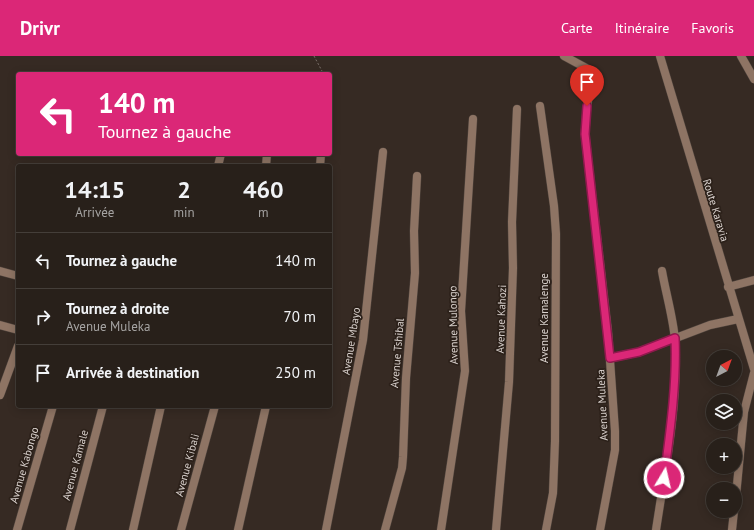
<!DOCTYPE html>
<html lang="fr">
<head>
<meta charset="utf-8">
<style>
	:root { --surface:#28201a; --page:#302823; --text:#f1f3f6; --muted:#a5a3a2; --line:#443e39; --accent:#db2777 }
	body { margin:0; font-family:"PT Sans",sans-serif; background:var(--page); color:var(--text); height:100vh; display:flex; flex-direction:column; font-size:15px; white-space:nowrap }
	* { box-sizing:border-box; margin:0 }
	p { font-size:13px; color:var(--muted) }
	.icon { flex:none; width:22px; height:22px; fill:none; stroke:currentColor; stroke-width:2; stroke-linecap:round; stroke-linejoin:round }
	.map { position:relative; flex:1; overflow:hidden }
	.sheet { position:absolute; left:16px; top:108px; width:316px; height:244px; display:flex; flex-direction:column; background:var(--surface); border-radius:4px; box-shadow:0 2px 10px #0003,0 0 0 1px var(--line) }
	.sheet>* { flex:none }
	.banner { position:absolute; left:16px; top:16px; width:316px; height:84px; border-radius:4px; box-shadow:0 2px 10px #0003,0 0 0 1px var(--line); background:#db2777; color:#fff; overflow:hidden }
	.needle { width:26px; rotate:41deg }
	.controls { position:absolute; left:706px; top:294px; display:grid; gap:8px }
	.controls a { display:grid; place-items:center; width:36px; height:36px; border-radius:50%; background:var(--surface); box-shadow:0 2px 10px #0003,0 0 0 1px var(--line); font-size:20px }
	.pin { position:absolute; display:grid; place-items:center; width:34px; height:34px; color:#fff; margin:-41px -17px; border-radius:50% 50% 50% 0; rotate:-45deg; box-shadow:0 0 4px #0007 }
	.pin .icon { rotate:45deg }
	.me { position:absolute; width:44px; margin:-22px; rotate:9deg; stroke-linejoin:round; filter:drop-shadow(0 0 3px #0008) }
	.turn { display:flex; align-items:center; gap:14px; height:84px; padding:0 16px; font-size:18px }
	.turn .icon { width:52px; height:52px; stroke-width:2.5 }
	.turn b { display:block; font-size:28px; line-height:34px }
	.eta { display:flex; justify-content:space-evenly; align-items:center; height:68px; text-align:center }
	.eta b { font-size:24px; font-weight:800; line-height:28px }
	ul { padding:0; list-style:none }
	li { display:flex; align-items:center; gap:12px; height:56px; padding:0 16px; border-top:1px solid var(--line) }
	li div { flex:1 }
	li b { display:block; font-size:15px }
	li em { font-style:normal }
	header { display:flex; align-items:center; gap:24px; box-sizing:border-box; height:56px; padding:0 20px; background:var(--accent); color:#fff }
	header strong { font-size:19px }
	nav { display:flex; gap:22px; margin-inline-start:auto; font-size:14px }
	.map>svg:first-child { display:block }
	.lines { fill:none; stroke-linecap:round; stroke-linejoin:round }
	.minor-casing { stroke:#50453e; stroke-width:9 }
	.path { stroke:#7a6f69; stroke-width:1; stroke-dasharray:2 2; stroke-linecap:butt }
	.minor { stroke:#8e7464; stroke-width:8 }
	.route-casing { stroke:#8e194d; stroke-width:10 }
	.route { stroke:#db2777; stroke-width:7 }
	.labels { text-anchor:middle; dominant-baseline:central; stroke-width:3.5; stroke-linejoin:round; paint-order:stroke }
	.street-label { font-size:11px; fill:#dad2ce; stroke:#2c211a }
</style>
</head>
<body>
<header>
<strong>Drivr</strong>
<nav><a>Carte</a><a>Itinéraire</a><a>Favoris</a></nav>
</header>
<div class="map">
<svg width="754" height="474" viewBox="0 0 754 474">
	<rect width="100%" height="100%" fill="#362a23"/>
	<g class="lines">
		<defs>
			<path id="minor" d="M 564,0 L 588,13 L 593,18 L 587,50 L 585,78 L 608,276 L 615,375 L 615,394 L 600,474
				M 660,0 L 754,313
				M 741,0 L 754,23
				M 540,50 L 554,150 L 556,178 L 555,385 L 553,437 L 546,474
				M 218,110 L 221,98
				M 266,110 L 267,98
				M 320,110 L 321,98
				M 0,215 L 18,220
				M 728,231 L 754,224
				M 0,269 L 18,274
				M 611,302 L 639,296 L 710,269 L 738,263
				M 0,339 L 18,290
				M 735,450 L 744,356 L 754,317
				M 17,474 L 53,350
				M 70,474 L 103,350
				M 133,474 L 161,350
				M 181,474 L 215,350
				M 238,474 L 266,350
				M 326,474 L 363,284 L 383,96
				M 385,474 L 402,412 L 403,401 L 406,322 L 415,217 L 414,175 L 417,120
				M 441,474 L 465,315 L 461,255 L 473,63
				M 496,474 L 509,326 L 513,212 L 512,166 L 517,53
				M 656,474 C 665,414 679,345 675,284 C 673,261 666,238 662,215
				M 732,474 L 734,455"/>
		</defs>
		<use href="#minor" class="minor-casing"/>
		<path class="path" d="M 314,0 L 322,15 L 320,18"/>
		<use href="#minor" class="minor"/>
	</g>
	<g class="lines">
		<defs>
			<path id="route" d="M 587,50 L 585,78 L 610,302 L 639,296 L 675,282 C 677,328 670,376 664,422"/>
		</defs>
		<use href="#route" class="route-casing"/>
		<use href="#route" class="route"/>
	</g>
	<g class="labels">
		<g class="street-label">
			<text transform="translate(716 154) rotate(73)">Route Karavia</text>
			<text transform="translate(544 262) rotate(-90)">Avenue Kamalenge</text>
			<text transform="translate(501 263) rotate(-88)">Avenue Kahozi</text>
			<text transform="translate(453 269) rotate(-91)">Avenue Mulongo</text>
			<text transform="translate(351 285) rotate(-81)">Avenue Mbayo</text>
			<text transform="translate(397 297) rotate(-85)">Avenue Tshibal</text>
			<text transform="translate(602 349) rotate(-93)">Avenue Muleka</text>
			<text transform="translate(24 409) rotate(-74)">Avenue Kabongo</text>
			<text transform="translate(75 409) rotate(-75)">Avenue Kamale</text>
			<text transform="translate(187 409) rotate(-75)">Avenue Kibali</text>
		</g>
	</g>
</svg>
<div class="controls">
<a><svg class="needle" viewBox="-14 -14 28 28"><path d="M0-13l5 13h-10z" fill="#e53935"/><path d="M0 13l5-13h-10z" fill="#a5a3a2"/></svg></a>
<a><svg class="icon" aria-label="layers" viewBox="0 0 24 24"><path d="M12 4l9 5-9 5-9-5zM3 14l9 5 9-5"/></svg></a>
<a>+</a>
<a>−</a>
</div>
<div class="pin" style="left:587px;top:50px;background:#d93025"><svg class="icon" aria-label="arrive" viewBox="0 0 24 24"><path d="M6 21V4h12l-3 4 3 4H6"/></svg></div>
<svg class="me" style="left:664px;top:422px" viewBox="-20 -20 40 40"><circle r="17" fill="#db2777" stroke="#fff" stroke-width="3"/><path d="M0-11L8 9 0 5-8 9z" fill="#fff"/></svg>
<div class="banner">
<div class="turn"><svg class="icon" aria-label="left" viewBox="0 0 24 24"><path d="M17 20v-9H6M10 6l-5 5 5 5"/></svg><div><b>140 m</b>Tournez à gauche</div></div>
</div>
<section class="sheet">
<div class="eta">
<div><b>14:15</b><p>Arrivée</p></div>
<div><b>2</b><p>min</p></div>
<div><b>460</b><p>m</p></div>
</div>
<ul>
<li><svg class="icon" aria-label="left" viewBox="0 0 24 24"><path d="M17 20v-9H6M10 6l-5 5 5 5"/></svg><div><b>Tournez à gauche</b></div><em>140 m</em></li>
<li><svg class="icon" aria-label="right" viewBox="0 0 24 24"><path d="M7 20v-9h11M14 6l5 5-5 5"/></svg><div><b>Tournez à droite</b><p>Avenue Muleka</p></div><em>70 m</em></li>
<li><svg class="icon" aria-label="arrive" viewBox="0 0 24 24"><path d="M6 21V4h12l-3 4 3 4H6"/></svg><div><b>Arrivée à destination</b></div><em>250 m</em></li>
</ul>
</section>
</div>
</body>
</html>
